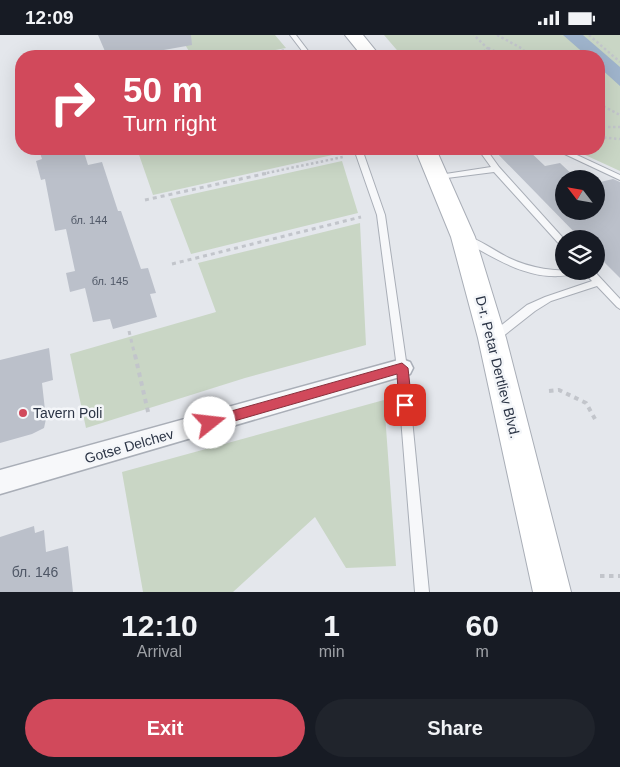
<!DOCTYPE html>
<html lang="en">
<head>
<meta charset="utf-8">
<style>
	:root { --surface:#171b24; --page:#20242c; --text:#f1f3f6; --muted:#9ea1a6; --accent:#d1495b }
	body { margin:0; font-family:Arial,sans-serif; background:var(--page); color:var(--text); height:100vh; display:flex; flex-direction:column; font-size:19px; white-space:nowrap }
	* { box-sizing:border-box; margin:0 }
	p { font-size:16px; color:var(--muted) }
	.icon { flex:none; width:28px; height:28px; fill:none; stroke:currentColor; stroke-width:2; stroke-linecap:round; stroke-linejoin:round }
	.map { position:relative; height:557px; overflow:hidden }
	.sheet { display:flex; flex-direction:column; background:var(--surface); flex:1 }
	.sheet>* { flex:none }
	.hud { position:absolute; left:15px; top:15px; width:590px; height:105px; border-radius:20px; box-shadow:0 5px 20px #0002; background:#d1495b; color:#fff; overflow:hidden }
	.needle { width:32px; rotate:301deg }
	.buttons { position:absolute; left:555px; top:135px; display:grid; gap:10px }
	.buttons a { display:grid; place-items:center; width:50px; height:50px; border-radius:50%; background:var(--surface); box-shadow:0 5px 20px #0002; font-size:25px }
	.pin { position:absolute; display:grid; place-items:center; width:42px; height:42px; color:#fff; margin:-21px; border-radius:10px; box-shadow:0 2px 8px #0006 }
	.me { position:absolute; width:55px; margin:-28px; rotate:74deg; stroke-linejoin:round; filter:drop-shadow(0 0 4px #0008) }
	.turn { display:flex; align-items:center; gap:18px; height:105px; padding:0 25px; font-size:22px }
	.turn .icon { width:65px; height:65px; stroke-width:2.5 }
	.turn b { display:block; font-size:35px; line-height:42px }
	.eta { display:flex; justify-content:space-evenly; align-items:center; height:85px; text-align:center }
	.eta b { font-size:30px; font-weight:600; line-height:35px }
	.action { display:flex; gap:10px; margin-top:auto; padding:10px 25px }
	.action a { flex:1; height:58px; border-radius:30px; background:var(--accent); color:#fff; font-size:20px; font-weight:600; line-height:58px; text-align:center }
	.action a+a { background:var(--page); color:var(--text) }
	.status { display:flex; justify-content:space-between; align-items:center; height:35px; padding:0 25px; background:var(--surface); direction:ltr }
	.status svg { height:14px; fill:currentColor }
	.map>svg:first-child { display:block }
	.green { fill:#c9d6c5 }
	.water { fill:#9fb4cc }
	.building { fill:#bbc0ca }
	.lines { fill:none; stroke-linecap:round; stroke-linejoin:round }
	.service-casing { stroke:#a9aeb7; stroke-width:2 }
	.minor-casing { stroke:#a9aeb7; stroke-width:3 }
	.secondary-casing { stroke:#a9aeb7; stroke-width:2 }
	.path-far2 { stroke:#c2c5cb; stroke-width:2.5; stroke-dasharray:2.5 2.5; stroke-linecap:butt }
	.path-far1 { stroke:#c2c5cb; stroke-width:3; stroke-dasharray:4 4; stroke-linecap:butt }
	.path { stroke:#c2c5cb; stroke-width:4; stroke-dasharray:4.5 4.5; stroke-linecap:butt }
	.service { fill:#f7f8fa; fill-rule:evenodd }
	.minor { fill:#f7f8fa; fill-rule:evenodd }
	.secondary { fill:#fff; fill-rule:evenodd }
	.route { fill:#d1495b; stroke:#882f3b }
	.poi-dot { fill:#d1495b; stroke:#f4f6f9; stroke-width:2 }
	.labels { text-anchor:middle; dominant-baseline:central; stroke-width:5; stroke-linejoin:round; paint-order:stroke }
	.number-label { font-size:11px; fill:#4f5766 }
	.street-label { font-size:14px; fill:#2b3445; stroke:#f4f6f9 }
	.poi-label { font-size:14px; fill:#2b3445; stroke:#f4f6f9; text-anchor:start }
	.near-number-label { font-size:14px; fill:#4f5766 }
</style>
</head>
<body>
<div class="status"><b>12:09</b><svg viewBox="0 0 49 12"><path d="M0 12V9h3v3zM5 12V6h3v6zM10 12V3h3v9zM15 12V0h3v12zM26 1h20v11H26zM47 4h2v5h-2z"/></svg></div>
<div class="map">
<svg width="620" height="557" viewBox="0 0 620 557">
	<rect width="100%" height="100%" fill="#e4e7ec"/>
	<path class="green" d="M 179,0 L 275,0 L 286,13 L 244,21 L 192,21 Z
		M 384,0 L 620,0 L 620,136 L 572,114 L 599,114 L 599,21 L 402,21 Z
		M 137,114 L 335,114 L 337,119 L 153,160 Z
		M 342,126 L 358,178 L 191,219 L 170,164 Z
		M 360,188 L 366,310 L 245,343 L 86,393 L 70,319 L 216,277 L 198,228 Z
		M 384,365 L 396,531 L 346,533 L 315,482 L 233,557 L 143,557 L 122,437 Z"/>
	<path class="water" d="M 563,0 L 583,0 L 620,32 L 620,51 L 599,32 L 599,21 L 587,21 Z"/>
	<path class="building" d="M 98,0 L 191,0 L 192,10 L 147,18 L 148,21 L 107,21 Z
		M 56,114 L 83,114 L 88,130 L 102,127 L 118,176 L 121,176 L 141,234 L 148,233 L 156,258 L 150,259 L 157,282 L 113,294 L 110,284 L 93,287 L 85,253 L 70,257 L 66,238 L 75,236 L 66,194 L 55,196 L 45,144 L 41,145 L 36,126 L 42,124 L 40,118 Z
		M 493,114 L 527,114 L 545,131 L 560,128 L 577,144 L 564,144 L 564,176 L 596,176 L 596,148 L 613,144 L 620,147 L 620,243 L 596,219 L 596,204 L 581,204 Z
		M 49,313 L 53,345 L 42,348 L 46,384 L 44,393 L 32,399 L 0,408 L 0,325 Z
		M 34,491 L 35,498 L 44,495 L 46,517 L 68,511 L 73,557 L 0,557 L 0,502 Z"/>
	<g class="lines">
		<defs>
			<path id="service" d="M 290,0 L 296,0 L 312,21 L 306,21 Z
				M 354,114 L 362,114 L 385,180 L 407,333 L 429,557 L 415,557 L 397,333 L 377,180 Z
				M 478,114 L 486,114 L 499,132 L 564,204 L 564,212 L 561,211 L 494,137 L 439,144 L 435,142 L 439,140 L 491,132 Z
				M 554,114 L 564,114 L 620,140 L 620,145 Z
				M 467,201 C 482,206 495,216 509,223 C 532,234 555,236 580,236 L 578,238 C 536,250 499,226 464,206 L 463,204 Z
				M 583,236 L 594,236 L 620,264 L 620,274 L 617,272 L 597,251 L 551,266 L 535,276 L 497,306 L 489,306 L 488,303 L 489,300 L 527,270 L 545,262 L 592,246 Z"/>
			<path id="minor" d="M 402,324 L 410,327 L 413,333 L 410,339 L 0,459 L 0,435 Z"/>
			<path id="secondary" d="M 345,0 L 363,0 L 380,21 L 362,21 Z
				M 415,114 L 436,114 L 475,202 L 506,303 L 571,557 L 533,557 L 478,303 L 451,202 Z"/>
		</defs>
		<use href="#service" class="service-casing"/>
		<use href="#minor" class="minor-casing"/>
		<use href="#secondary" class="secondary-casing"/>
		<path class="path-far2" d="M 497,0 L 523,14 L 526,21
			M 589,0 L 620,27
			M 488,13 L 506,21
			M 257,21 L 286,15
			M 464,21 L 478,19 L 488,14 L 474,0
			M 599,69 L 620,80
			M 608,92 L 620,92
			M 599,102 L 620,104
			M 262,139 L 343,122"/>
		<path class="path-far1" d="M 145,165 L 268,138
			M 172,229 L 361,182
			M 129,296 L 135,321"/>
		<path class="path" d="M 135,320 L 149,381
			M 549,356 L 559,355 L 586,368 L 595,384
			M 600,541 L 620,541"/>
		<use href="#service" class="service"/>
		<use href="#minor" class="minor"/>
		<use href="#secondary" class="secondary"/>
	</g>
	<path class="route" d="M 402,328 L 408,333 L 412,370 L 405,375 L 399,370 L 397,339 L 210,393 L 204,388 L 210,382 Z"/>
	<circle class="poi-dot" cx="23" cy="378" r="5"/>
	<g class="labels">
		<g class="number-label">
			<text x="89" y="185">бл. 144</text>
			<text x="110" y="246">бл. 145</text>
		</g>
		<g class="street-label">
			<text transform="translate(498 332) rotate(76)">D-r. Petar Dertliev Blvd.</text>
			<text transform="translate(129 411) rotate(-16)">Gotse Delchev</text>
		</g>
		<g class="poi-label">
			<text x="33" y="378">Tavern Poli</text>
		</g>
		<g class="near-number-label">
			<text x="35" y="537">бл. 146</text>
		</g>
	</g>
</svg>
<div class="buttons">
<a><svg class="needle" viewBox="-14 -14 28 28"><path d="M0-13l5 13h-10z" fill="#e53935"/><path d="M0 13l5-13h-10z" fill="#9ea1a6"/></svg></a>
<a><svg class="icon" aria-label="layers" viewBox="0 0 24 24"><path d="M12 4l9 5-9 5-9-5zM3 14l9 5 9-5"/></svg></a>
</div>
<div class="pin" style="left:405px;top:370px;background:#d93025"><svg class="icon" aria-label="arrive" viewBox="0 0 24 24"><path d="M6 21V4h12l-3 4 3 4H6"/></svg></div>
<svg class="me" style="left:210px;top:388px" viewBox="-20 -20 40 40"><circle r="19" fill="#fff"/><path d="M0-13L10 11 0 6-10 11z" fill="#d1495b"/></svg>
<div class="hud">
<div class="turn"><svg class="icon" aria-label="right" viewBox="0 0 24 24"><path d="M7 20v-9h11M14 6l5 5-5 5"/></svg><div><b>50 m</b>Turn right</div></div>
</div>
</div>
<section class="sheet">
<div class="eta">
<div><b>12:10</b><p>Arrival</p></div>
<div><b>1</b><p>min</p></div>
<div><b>60</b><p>m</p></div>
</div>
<div class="action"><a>Exit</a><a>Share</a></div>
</section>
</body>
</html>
